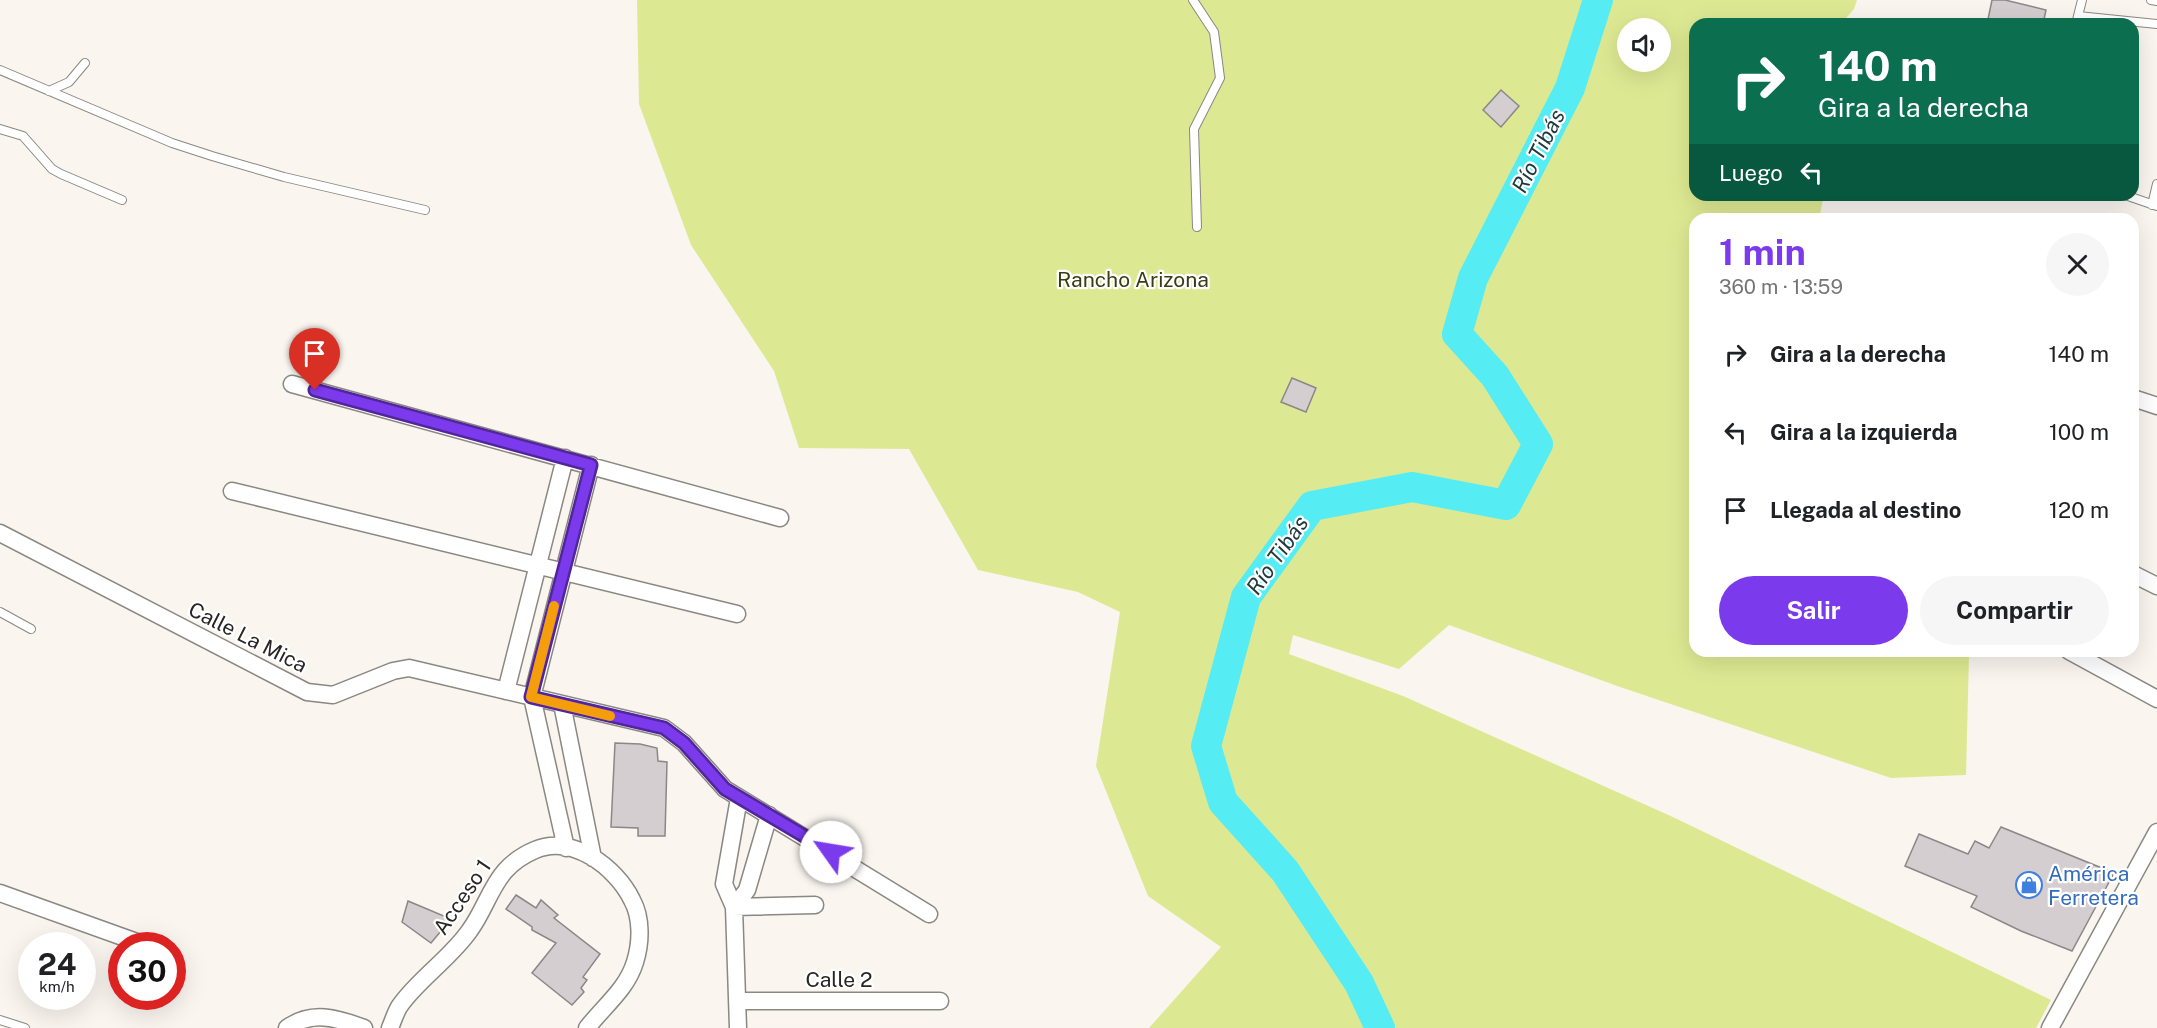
<!DOCTYPE html>
<html lang="es">
<head>
<meta charset="utf-8">
<style>
	:root { --surface:#fff; --page:#f6f6f6; --text:#202124; --muted:#757577; --accent:#7c3aed }
	body { margin:0; font-family:"Public Sans",sans-serif; background:var(--page); color:var(--text); height:100vh; display:flex; flex-direction:column; font-size:22px; white-space:nowrap }
	* { box-sizing:border-box; margin:0 }
	p { font-size:20px; color:var(--muted) }
	.icon { flex:none; width:33px; height:33px; fill:none; stroke:currentColor; stroke-width:2; stroke-linecap:round; stroke-linejoin:round }
	.map { position:relative; flex:1; overflow:hidden }
	.side { position:absolute; left:1689px; top:213px; width:450px; height:444px; display:flex; flex-direction:column; background:var(--surface); border-radius:18px; box-shadow:0 6px 24px #0002 }
	.side>* { flex:none }
	.guide { position:absolute; left:1689px; top:18px; width:450px; height:183px; border-radius:18px; box-shadow:0 6px 24px #0002; background:#0b6e4f; color:#fff; overflow:hidden }
	.buttons { position:absolute; left:1617px; top:18px; display:grid; gap:12px }
	.buttons a { display:grid; place-items:center; width:54px; height:54px; border-radius:50%; background:var(--surface); box-shadow:0 6px 24px #0002; font-size:30px }
	.speed { position:absolute; left:18px; top:932px; display:flex; gap:12px; font-size:30px; font-weight:700; text-align:center }
	.speed>* { display:grid; place-content:center; width:78px; height:78px; border-radius:50%; background:var(--surface); box-shadow:0 6px 24px #0002; line-height:1 }
	.speed small { font-size:15px; font-weight:400 }
	.speed .limit { border:9px solid #d22; background:#fff; color:#111 }
	.pin { position:absolute; display:grid; place-items:center; width:51px; height:51px; color:#fff; margin:-62px -26px; border-radius:50% 50% 50% 0; rotate:-45deg; box-shadow:0 0 6px #0007 }
	.pin .icon { rotate:45deg }
	.me { position:absolute; width:66px; margin:-33px; rotate:302deg; stroke-linejoin:round; filter:drop-shadow(0 0 4px #0008) }
	.turn { display:flex; align-items:center; gap:21px; height:126px; padding:0 30px; font-size:27px }
	.turn .icon { width:78px; height:78px; stroke-width:2.5 }
	.turn b { display:block; font-size:42px; line-height:51px }
	.then { display:flex; align-items:center; height:57px; padding:0 30px; background:#0003; gap:12px; font-size:22px }
	.round { display:grid; place-items:center; flex:none; width:63px; height:63px; border-radius:32px; background:var(--page) }
	.summary { display:flex; align-items:center; justify-content:space-between; height:102px; padding:0 30px }
	h1 { font-size:36px; font-weight:700; line-height:45px; color:var(--accent) }
	.button { display:flex; gap:12px; margin-top:auto; padding:12px 30px }
	.button a { flex:1; height:69px; border-radius:36px; background:var(--accent); color:#fff; font-size:24px; font-weight:700; line-height:69px; text-align:center }
	.button a+a { background:var(--page); color:var(--text) }
	ul { padding:0; list-style:none }
	li { display:flex; align-items:center; gap:18px; height:78px; padding:0 30px }
	li div { flex:1 }
	li b { display:block; font-size:22px }
	li em { font-style:normal }
	.map>svg:first-child { display:block }
	.green { fill:#dde992; fill-rule:evenodd }
	.lines { fill:none; stroke-linecap:round; stroke-linejoin:round }
	.river { stroke:#55ecf4; stroke-width:30 }
	.building { fill:#d5ced1; stroke:#8c8689; stroke-width:1.5 }
	.lane-casing { stroke:#8b8782; stroke-width:10 }
	.street-casing { stroke:#8b8782; stroke-width:19 }
	.lane { stroke:#fff; stroke-width:8 }
	.street { stroke:#fff; stroke-width:16 }
	.route-casing { stroke:#51269a; stroke-width:15 }
	.route { stroke:#7c3aed; stroke-width:10 }
	.slow { stroke:#f59e0b; stroke-width:10 }
	.labels { text-anchor:middle; dominant-baseline:central; stroke-width:4.5; stroke-linejoin:round; paint-order:stroke }
	.park-label { font-size:21px; fill:#383d13; stroke:#fff }
	.street-label { font-size:21px; fill:#272624; stroke:#fff }
	.shop-label { font-size:21px; fill:#366cbe; stroke:#fff; text-anchor:start }
	.water-label { font-size:22px; font-style:italic; fill:#20393b; stroke:#fff }
</style>
</head>
<body>
<div class="map">
<svg width="2157" height="1028" viewBox="0 0 2157 1028">
	<rect width="100%" height="100%" fill="#faf5ef"/>
	<path class="green" d="M 637,0 L 1857,0 L 1854,9 L 1841,24 L 1695,24 L 1695,195 L 1824,195 L 1819,219 L 1695,219 L 1695,651 L 1960,651 L 1969,655 L 1966,775 L 1891,778 L 1620,687 L 1449,625 L 1399,669 L 1293,635 L 1289,654 L 1403,696 L 1675,818 L 2051,1000 L 2036,1028 L 1149,1028 L 1221,947 L 1148,896 L 1096,766 L 1120,612 L 1078,592 L 978,570 L 909,449 L 799,448 L 774,371 L 691,245 L 639,104 ZM 1628,28 L 1660,28 L 1660,62 L 1628,62 Z"/>
	<g class="lines">
		<path class="river" d="M 1380,1028 L 1359,983 L 1285,871 L 1223,802 L 1206,746 L 1246,597 L 1312,506 L 1412,487 L 1506,505 L 1538,444 L 1495,376 L 1457,334 L 1473,278 L 1570,88 L 1598,0"/>
	</g>
	<path class="building" d="M 1992,0 L 2005,0 L 2046,10 L 2043,24 L 1987,24 Z
		M 1501,90 L 1519,106 L 1501,127 L 1483,110 Z
		M 1292,378 L 1316,388 L 1306,412 L 1281,402 Z
		M 615,743 L 640,744 L 657,748 L 658,761 L 667,762 L 665,836 L 638,836 L 638,828 L 611,827 Z
		M 2001,827 L 2114,873 L 2072,951 L 2021,931 L 1971,907 L 1977,896 L 1905,866 L 1919,834 L 1968,854 L 1975,841 L 1989,848 Z
		M 516,895 L 536,908 L 541,900 L 558,915 L 554,918 L 600,954 L 583,977 L 587,980 L 581,988 L 584,992 L 572,1005 L 532,973 L 556,943 L 532,930 L 532,927 L 506,909 Z
		M 408,901 L 451,919 L 431,943 L 402,922 Z"/>
	<g class="lines">
		<defs>
			<path id="lane" d="M 1193,0 L 1214,32 L 1220,78 L 1194,129 L 1197,227
				M 2151,0 L 2157,1
				M 2078,16 L 2157,24
				M 2076,24 L 2082,0
				M 0,70 L 172,143 L 212,156 L 284,177 L 425,210
				M 49,91 L 69,82 L 85,63
				M 0,129 L 23,136 L 52,169 L 61,174 L 122,200
				M 2125,195 L 2157,206
				M 2152,205 L 2157,184
				M 0,612 L 31,629
				M 0,1020 L 25,1028"/>
			<path id="street" d="M 292,384 L 780,518
				M 2133,398 L 2157,406
				M 232,491 L 737,614
				M 0,533 L 307,692 L 333,695 L 393,671 L 409,668 L 664,728 L 684,743 L 725,789 L 929,914
				M 2133,574 L 2157,586
				M 2069,651 L 2157,699
				M 506,691 L 565,458
				M 562,704 L 593,858
				M 566,848 L 532,697 L 591,465
				M 0,893 L 145,945
				M 734,907 L 747,890 L 769,815
				M 734,907 L 815,905
				M 738,1001 L 940,1001
				M 287,1028 C 312,1010 337,1018 364,1028
				M 390,1028 C 393,1021 395,1014 399,1007 C 416,981 451,958 470,930 C 484,911 490,888 505,871 C 513,862 523,855 535,850 C 572,834 616,867 632,900 C 642,918 641,943 635,962 C 627,989 604,1006 587,1028
				M 738,1028 L 734,907 L 724,884 L 739,798
				M 2050,1028 L 2157,832"/>
		</defs>
		<use href="#lane" class="lane-casing"/>
		<use href="#street" class="street-casing"/>
		<use href="#lane" class="lane"/>
		<use href="#street" class="street"/>
	</g>
	<g class="lines">
		<defs>
			<path id="route" d="M 315,390 L 591,465 L 531,697 L 664,728 L 684,743 L 725,789 L 831,852"/>
		</defs>
		<use href="#route" class="route-casing"/>
		<use href="#route" class="route"/>
		<path class="slow" d="M 554,606 L 531,697 L 610,716"/>
	</g>
	<defs>
		<symbol id="shop-ring" viewBox="-11 -11 22 22"><circle r="9.5" fill="#fff" stroke="#3f7fe0" stroke-width="1.5"/><path d="M-5-2.5h2.3a2.7 3.5 0 0 1 5.4 0H5L5.5 6h-11ZM-1.5-2.5h3a1.5 2.3 0 0 0-3 0Z" fill="#3f7fe0"/></symbol>
	</defs>
	<g fill-rule="evenodd">
		<use href="#shop-ring" x="2014" y="870" width="30" height="30"/>
	</g>
	<g class="labels">
		<g class="park-label">
			<text x="1133" y="279">Rancho Arizona</text>
		</g>
		<g class="street-label">
			<text transform="translate(248 637) rotate(27)">Calle La Mica</text>
			<text transform="translate(462 897) rotate(-56)">Acceso 1</text>
			<text x="839" y="979">Calle 2</text>
		</g>
		<g class="shop-label">
			<text x="2048" y="873">América<tspan x="2048" dy="24">Ferretera</tspan></text>
		</g>
		<g class="water-label">
			<text transform="translate(1538 151) rotate(-63)">Río Tibás</text>
			<text transform="translate(1277 555) rotate(-55)">Río Tibás</text>
		</g>
	</g>
</svg>
<div class="buttons">
<a><svg class="icon" aria-label="sound" viewBox="0 0 24 24"><path d="M4 9h4l5-4v14l-5-4H4zM17 9q2 3 0 6"/></svg></a>
</div>
<div class="speed"><div>24<small>km/h</small></div><div class="limit">30</div></div>
<div class="pin" style="left:315px;top:390px;background:#d93025"><svg class="icon" aria-label="arrive" viewBox="0 0 24 24"><path d="M6 21V4h12l-3 4 3 4H6"/></svg></div>
<svg class="me" style="left:831px;top:852px" viewBox="-20 -20 40 40"><circle r="19" fill="#fff"/><path d="M0-13L10 11 0 6-10 11z" fill="#7c3aed"/></svg>
<div class="guide">
<div class="turn"><svg class="icon" aria-label="right" viewBox="0 0 24 24"><path d="M7 20v-9h11M14 6l5 5-5 5"/></svg><div><b>140 m</b>Gira a la derecha</div></div>
<div class="then">Luego<svg class="icon" aria-label="left" viewBox="0 0 24 24"><path d="M17 20v-9H6M10 6l-5 5 5 5"/></svg></div>
</div>
<section class="side">
<div class="summary"><div><h1>1 min</h1><p>360 m · 13:59</p></div><a class="round"><svg class="icon" aria-label="close" viewBox="0 0 24 24"><path d="M6 6l12 12M18 6L6 18"/></svg></a></div>
<ul>
<li><svg class="icon" aria-label="right" viewBox="0 0 24 24"><path d="M7 20v-9h11M14 6l5 5-5 5"/></svg><div><b>Gira a la derecha</b></div><em>140 m</em></li>
<li><svg class="icon" aria-label="left" viewBox="0 0 24 24"><path d="M17 20v-9H6M10 6l-5 5 5 5"/></svg><div><b>Gira a la izquierda</b></div><em>100 m</em></li>
<li><svg class="icon" aria-label="arrive" viewBox="0 0 24 24"><path d="M6 21V4h12l-3 4 3 4H6"/></svg><div><b>Llegada al destino</b></div><em>120 m</em></li>
</ul>
<div class="button"><a>Salir</a><a>Compartir</a></div>
</section>
</div>
</body>
</html>
